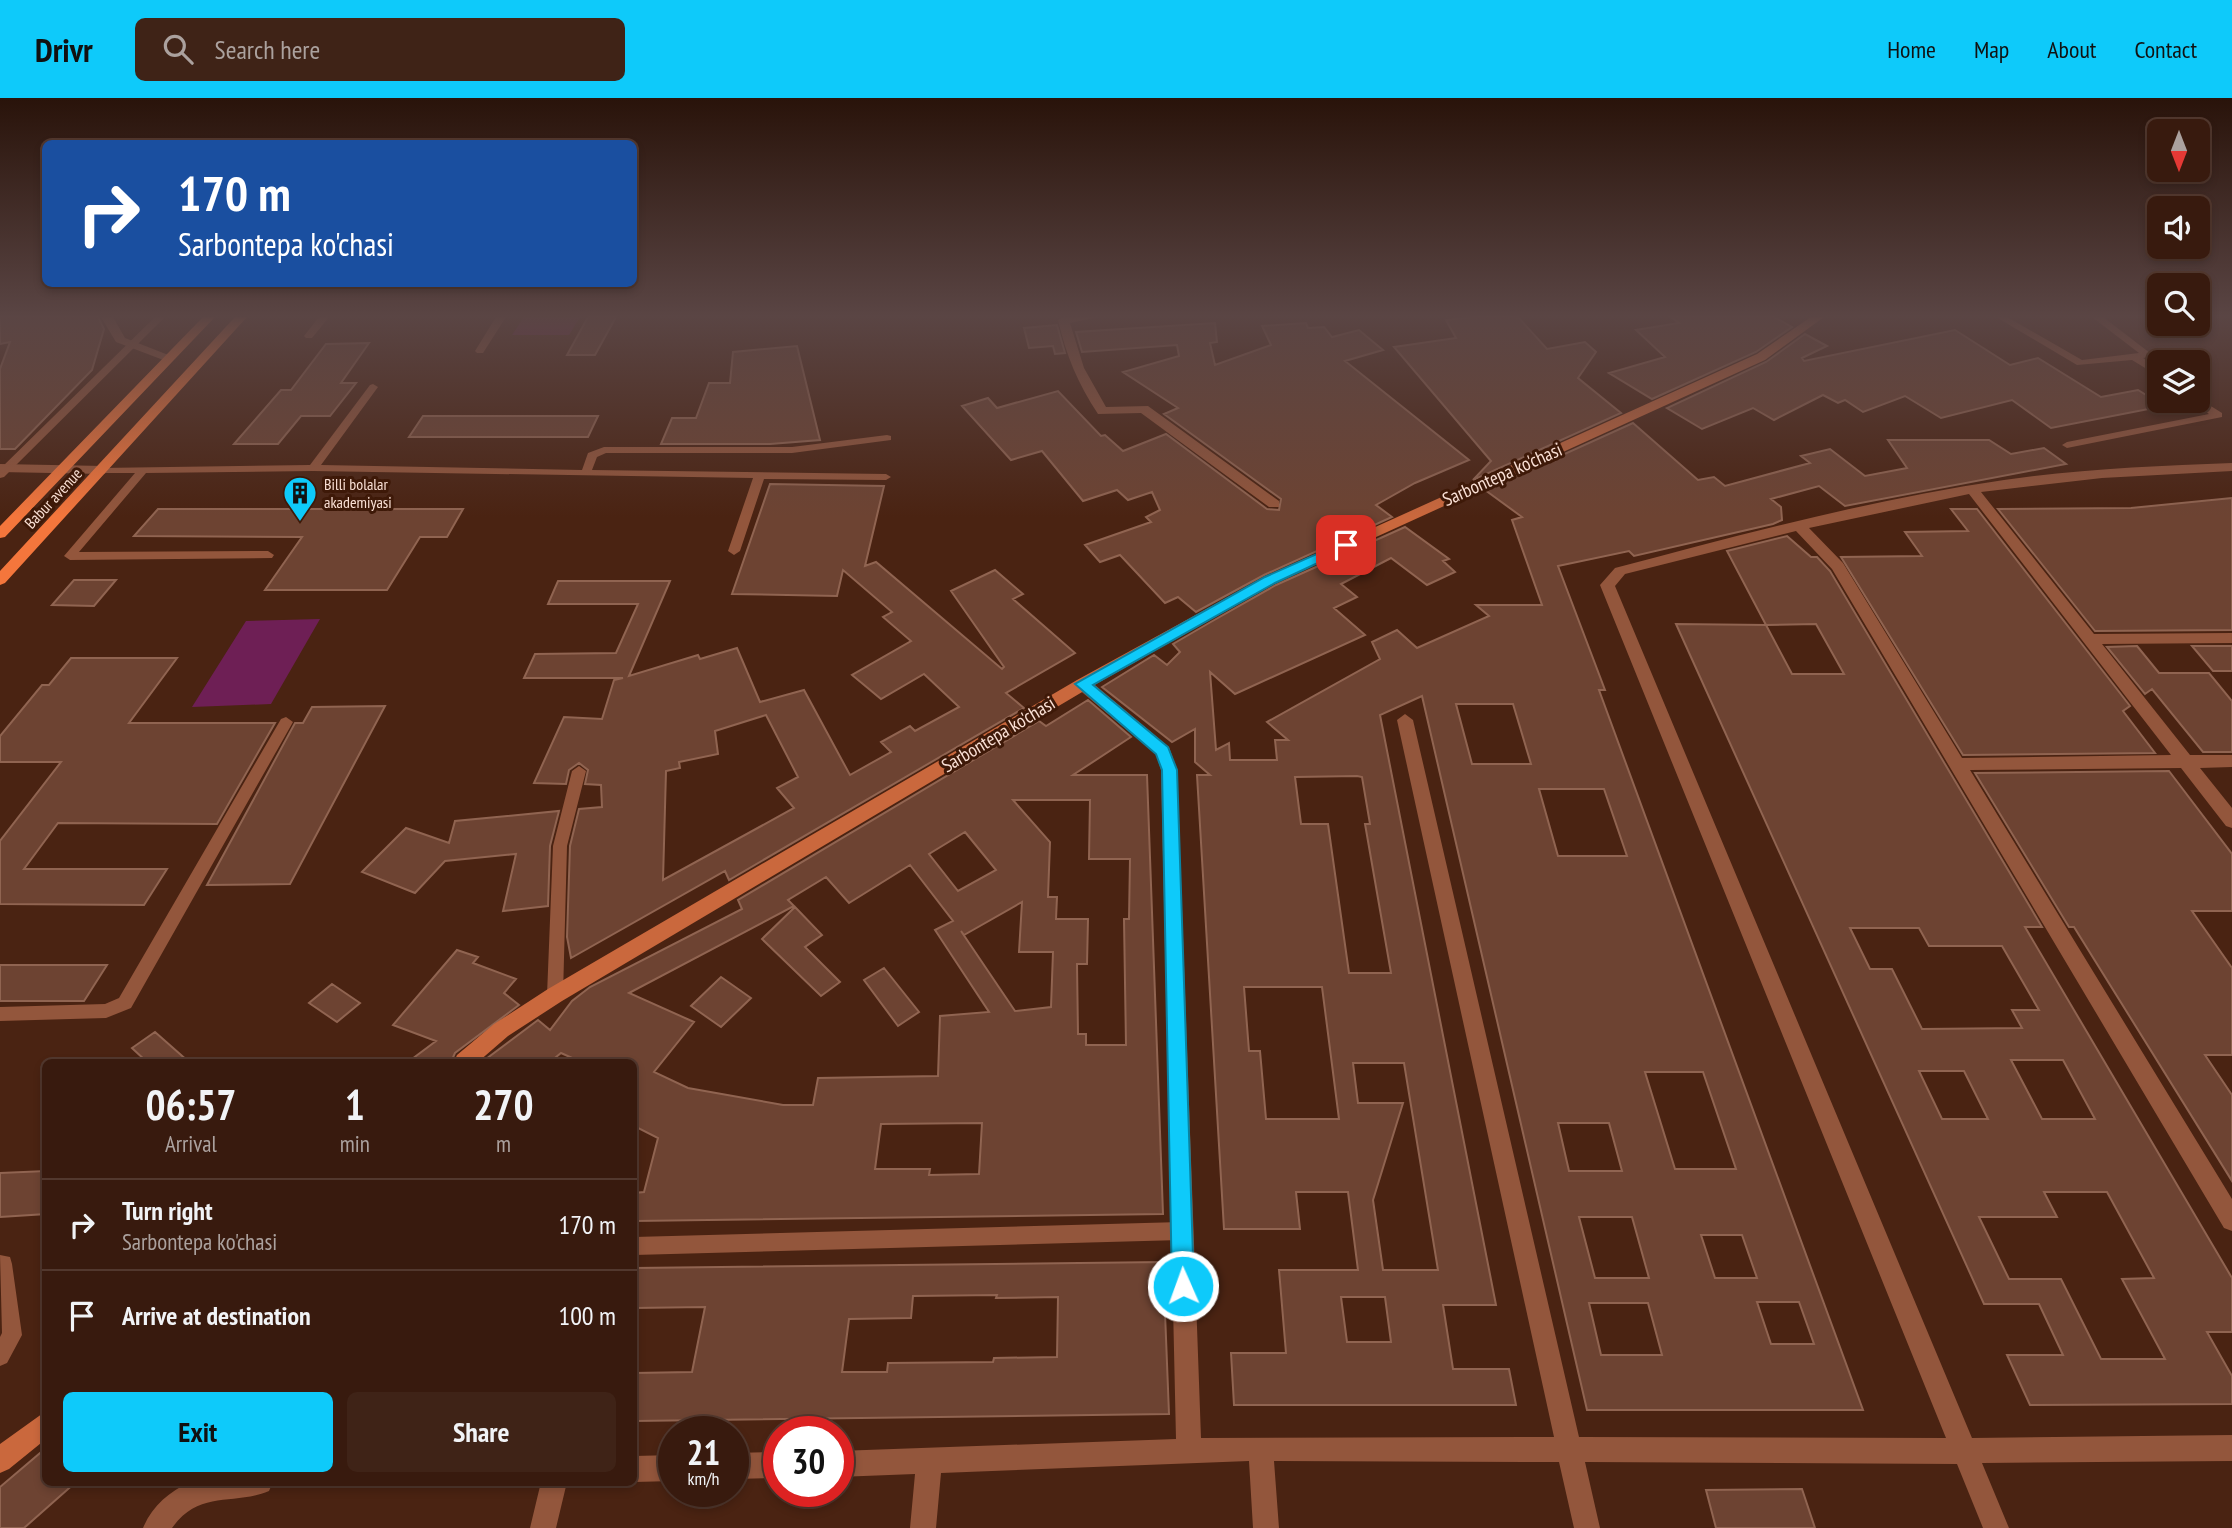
<!DOCTYPE html>
<html lang="en">
<head>
<meta charset="utf-8">
<style>
	:root { --surface:#381a0e; --page:#3f2317; --text:#f1f3f6; --muted:#aba19e; --line:#52382e; --accent:#0ecafa }
	body { margin:0; font-family:"PT Sans Narrow",sans-serif; background:var(--page); color:var(--text); height:100vh; display:flex; flex-direction:column; font-size:26px; white-space:nowrap }
	* { box-sizing:border-box; margin:0 }
	p { font-size:23px; color:var(--muted) }
	.icon { flex:none; width:38px; height:38px; fill:none; stroke:currentColor; stroke-width:2; stroke-linecap:round; stroke-linejoin:round }
	.map { position:relative; flex:1; overflow:hidden }
	.details { position:absolute; left:42px; top:961px; width:595px; height:427px; display:flex; flex-direction:column; background:var(--surface); border-radius:10px; box-shadow:0 4px 10px #0003,0 0 0 2px var(--line) }
	.details>* { flex:none }
	.top-card { position:absolute; left:42px; top:42px; width:595px; height:147px; border-radius:10px; box-shadow:0 4px 10px #0003,0 0 0 2px var(--line); background:#1a4fa0; color:#fff; overflow:hidden }
	.needle { width:46px; rotate:180deg }
	.controls { position:absolute; left:2147px; top:21px; display:grid; gap:14px }
	.controls a { display:grid; place-items:center; width:63px; height:63px; border-radius:10px; background:var(--surface); box-shadow:0 4px 10px #0003,0 0 0 2px var(--line); font-size:35px }
	.speed { position:absolute; left:658px; top:1318px; display:flex; gap:14px; font-size:35px; font-weight:700; text-align:center }
	.speed>* { display:grid; place-content:center; width:91px; height:91px; border-radius:50%; background:var(--surface); box-shadow:0 4px 10px #0003,0 0 0 2px var(--line); line-height:1 }
	.speed small { font-size:18px; font-weight:400 }
	.speed .limit { border:10px solid #d22; background:#fff; color:#111 }
	.pin { position:absolute; display:grid; place-items:center; width:60px; height:60px; color:#fff; margin:-30px; border-radius:14px; box-shadow:0 4px 10px #0006 }
	.me { position:absolute; width:77px; margin:-38px; rotate:358deg; stroke-linejoin:round; filter:drop-shadow(0 0 5px #0008) }
	.turn { display:flex; align-items:center; gap:24px; height:147px; padding:0 21px; font-size:32px }
	.turn .icon { width:91px; height:91px; stroke-width:2.5 }
	.turn b { display:block; font-size:49px; line-height:60px }
	.eta { display:flex; justify-content:space-evenly; align-items:center; height:119px; text-align:center }
	.eta b { font-size:42px; font-weight:700; line-height:49px }
	.primary-button { display:flex; gap:14px; margin-top:auto; padding:14px 21px }
	.primary-button a { flex:1; height:80px; border-radius:10px; background:var(--accent); color:#111; font-size:28px; font-weight:700; line-height:80px; text-align:center }
	.primary-button a+a { background:var(--page); color:var(--text) }
	ul { padding:0; list-style:none }
	li { display:flex; align-items:center; gap:21px; height:91px; padding:0 21px; border-top:2px solid var(--line) }
	li div { flex:1 }
	li b { display:block; font-size:26px }
	li em { font-style:normal }
	header { display:flex; align-items:center; gap:42px; box-sizing:border-box; height:98px; padding:0 35px; background:var(--accent); color:#111 }
	header strong { font-size:33px }
	nav { display:flex; gap:38px; margin-inline-start:auto; font-size:24px }
	.search { width:490px; height:63px; background:var(--page); display:flex; align-items:center; gap:18px; box-sizing:border-box; padding:0 24px; border-radius:10px; color:var(--muted); font-size:26px }
	.map>svg:first-child { display:block }
	.green { fill:#6e1f55 }
	.building { fill:#6d4332; stroke:#906451; stroke-width:2; fill-rule:evenodd }
	.lines { fill:none; stroke-linecap:round; stroke-linejoin:round }
	.lane { fill:#93563c; fill-rule:evenodd }
	.street { fill:#93563c; fill-rule:evenodd }
	.secondary { fill:#ca683d; fill-rule:evenodd }
	.primary { fill:#f4763c; fill-rule:evenodd }
	.route { fill:#0ecafa; stroke:#0983a2; stroke-width:2 }
	.labels { text-anchor:middle; dominant-baseline:central; stroke-width:6; stroke-linejoin:round; paint-order:stroke }
	.far-poi-label { font-size:16px; fill:#fae0d5; stroke:#3e1908; text-anchor:start }
	.far-street-label { font-size:16px; fill:#fae0d5; stroke:#3e1908 }
	.street-label { font-size:19px; fill:#fae0d5; stroke:#3e1908 }
</style>
</head>
<body>
<header>
<strong>Drivr</strong>
<div class="search"><svg class="icon" aria-label="search" viewBox="0 0 24 24"><circle cx="10" cy="10" r="6"/><path d="M15 15l6 6"/></svg>Search here</div>
<nav><a>Home</a><a>Map</a><a>About</a><a>Contact</a></nav>
</header>
<div class="map">
<svg width="2232" height="1430" viewBox="0 0 2232 1430">
	<rect width="100%" height="100%" fill="#4a2312"/>
	<path class="green" d="M 524,219 L 580,219 L 569,237 L 512,237 Z
		M 320,521 L 271,606 L 192,609 L 246,523 Z"/>
	<path class="building" d="M 0,219 L 98,219 L 104,231 L 92,272 L 15,351 L 0,351 L 0,271 L 10,244 L 0,246 Z
		M 588,219 L 616,219 L 595,257 L 567,257 Z
		M 1473,219 L 1518,219 L 1547,251 L 1585,244 L 1596,254 L 1578,280 L 1621,315 L 1473,382 L 1491,363 L 1394,249 L 1456,240 L 1446,222 Z
		M 1671,219 L 1774,219 L 1792,229 L 1756,254 L 1652,301 L 1609,275 L 1665,259 L 1636,232 L 1679,225 Z
		M 1215,225 L 1217,244 L 1210,245 L 1215,267 L 1271,247 L 1262,228 L 1306,225 L 1308,230 L 1324,229 L 1332,239 L 1359,232 L 1383,252 L 1345,263 L 1469,362 L 1415,385 L 1376,407 L 1392,419 L 1264,477 L 1196,514 L 1178,499 L 1165,505 L 1120,457 L 1100,464 L 1085,447 L 1151,424 L 1146,419 L 1160,412 L 1152,394 L 1128,402 L 1117,392 L 1083,403 L 1042,353 L 1011,362 L 962,308 L 988,300 L 997,310 L 1058,293 L 1101,338 L 1105,337 L 1123,353 L 1166,336 L 1267,411 L 1279,412 L 1281,401 L 1164,316 L 1178,310 L 1123,274 L 1179,258 L 1177,247 L 1082,254 L 1076,234 Z
		M 1057,227 L 1065,255 L 1055,256 L 1053,248 L 1029,250 L 1024,230 Z
		M 1955,232 L 2010,267 L 2038,260 L 2101,299 L 2138,292 L 2164,308 L 2051,330 L 2012,302 L 1941,320 L 1905,298 L 1863,314 L 1845,302 L 1838,305 L 1823,297 L 1774,322 L 1753,310 L 1702,331 L 1667,310 L 1766,264 L 1805,236 L 1827,248 L 1802,260 L 1804,263 Z
		M 369,245 L 341,285 L 356,285 L 330,318 L 301,318 L 278,346 L 234,346 L 281,292 L 291,292 L 326,246 Z
		M 797,248 L 820,342 L 770,346 L 661,346 L 672,320 L 696,320 L 709,285 L 730,285 L 733,254 Z
		M 423,318 L 598,318 L 588,339 L 409,339 Z
		M 1633,325 L 1698,382 L 1714,379 L 1725,388 L 1810,365 L 1801,358 L 1830,351 L 1865,378 L 1907,370 L 1888,342 L 1989,342 L 2011,356 L 2044,350 L 2066,366 L 1845,408 L 1819,388 L 1771,401 L 1781,409 L 1782,422 L 1773,426 L 1634,458 L 1629,453 L 1558,468 L 1605,592 L 1599,592 L 1863,1312 L 1587,1312 L 1422,598 L 1380,617 L 1496,1207 L 1443,1207 L 1453,1271 L 1509,1271 L 1516,1307 L 1234,1307 L 1231,1255 L 1286,1255 L 1279,1172 L 1358,1172 L 1348,1094 L 1296,1094 L 1300,1131 L 1224,1131 L 1197,677 L 1210,677 L 1195,664 L 1195,631 L 1172,644 L 1102,589 L 1154,557 L 1167,567 L 1180,554 L 1173,546 L 1209,525 L 1276,487 L 1405,429 L 1449,461 L 1443,463 L 1455,474 L 1427,487 L 1391,460 L 1341,486 L 1357,499 L 1334,510 L 1365,537 L 1235,596 L 1210,574 L 1216,652 L 1229,645 L 1230,662 L 1277,662 L 1275,642 L 1288,642 L 1267,624 L 1380,561 L 1372,544 L 1397,532 L 1417,550 L 1489,518 L 1476,507 L 1542,507 L 1512,422 L 1522,419 L 1485,392 ZM 1456,606 L 1513,606 L 1531,666 L 1472,666 ZM 1357,678 L 1362,679 L 1370,726 L 1365,726 L 1391,875 L 1349,875 L 1328,726 L 1301,726 L 1295,679 ZM 1539,691 L 1604,691 L 1627,758 L 1558,758 ZM 1244,889 L 1322,889 L 1339,1021 L 1266,1021 L 1260,953 L 1249,953 ZM 1353,965 L 1404,965 L 1438,1172 L 1383,1172 L 1373,1102 L 1403,1005 L 1358,1005 ZM 1645,974 L 1703,974 L 1736,1071 L 1675,1071 ZM 1558,1025 L 1609,1025 L 1622,1073 L 1569,1073 ZM 1579,1119 L 1632,1119 L 1649,1180 L 1595,1180 ZM 1701,1137 L 1742,1137 L 1757,1180 L 1715,1180 ZM 1341,1199 L 1385,1199 L 1391,1244 L 1347,1244 ZM 1757,1204 L 1799,1204 L 1814,1246 L 1771,1246 ZM 1589,1205 L 1648,1205 L 1662,1257 L 1601,1257 Z
		M 770,386 L 884,388 L 865,468 L 876,464 L 1002,571 L 1004,569 L 951,493 L 995,472 L 1023,496 L 1013,501 L 1075,555 L 1006,595 L 1024,610 L 729,782 L 725,773 L 571,860 L 567,839 L 570,748 L 579,711 L 602,709 L 601,687 L 585,686 L 588,672 L 579,665 L 569,672 L 566,686 L 534,685 L 564,619 L 602,621 L 614,582 L 623,580 L 524,580 L 535,556 L 616,555 L 638,506 L 548,506 L 558,483 L 670,483 L 629,578 L 698,557 L 700,561 L 737,550 L 760,604 L 804,592 L 850,677 L 891,654 L 881,644 L 910,628 L 915,633 L 959,609 L 924,576 L 881,601 L 852,577 L 911,543 L 883,519 L 892,514 L 843,472 L 837,498 L 732,496 ZM 766,617 L 798,679 L 777,690 L 794,710 L 663,782 L 666,673 L 680,670 L 679,664 L 718,656 L 715,633 Z
		M 2232,400 L 2232,532 L 2095,533 L 1998,411 L 2131,410 Z
		M 158,411 L 463,411 L 447,439 L 420,439 L 387,492 L 265,492 L 302,439 L 134,438 Z
		M 1951,411 L 1977,411 L 2130,608 L 2123,613 L 2155,655 L 1963,657 L 1841,459 L 1922,458 L 1905,434 L 1968,433 Z
		M 1787,438 L 1811,459 L 1817,459 L 1830,473 L 2042,829 L 2025,829 L 2232,1180 L 2232,1234 L 2207,1234 L 2232,1278 L 2232,1306 L 2030,1307 L 2007,1257 L 2063,1257 L 2039,1206 L 1984,1206 L 1676,526 L 1766,527 L 1727,453 ZM 1816,526 L 1844,576 L 1792,576 L 1766,527 ZM 1850,830 L 1919,830 L 1929,848 L 2002,848 L 2039,912 L 2012,912 L 2022,930 L 1922,931 L 1892,871 L 1870,871 ZM 2011,962 L 2063,962 L 2095,1021 L 2042,1021 ZM 1919,973 L 1964,973 L 1988,1021 L 1942,1021 ZM 2044,1094 L 2107,1094 L 2154,1180 L 2122,1181 L 2165,1261 L 2101,1261 L 2061,1181 L 2009,1181 L 1979,1119 L 2057,1119 Z
		M 74,482 L 116,482 L 94,508 L 52,507 Z
		M 2137,548 L 2159,575 L 2209,575 L 2232,603 L 2232,654 L 2203,654 L 2152,591 L 2145,596 L 2107,549 Z
		M 2192,548 L 2232,548 L 2232,573 L 2213,573 Z
		M 71,560 L 177,560 L 129,625 L 275,625 L 217,726 L 58,725 L 24,771 L 167,771 L 144,807 L 0,806 L 0,743 L 61,664 L 0,664 L 0,638 L 42,587 L 49,587 Z
		M 1088,602 L 1131,639 L 1073,677 L 1147,677 L 1163,1116 L 634,1123 L 634,1095 L 644,1094 L 658,1040 L 634,1028 L 634,964 L 581,964 L 561,955 L 550,964 L 482,964 L 538,922 L 550,932 L 572,903 L 590,889 L 742,811 L 738,802 L 1039,623 L 1046,628 ZM 1013,702 L 1090,702 L 1089,761 L 1130,761 L 1129,821 L 1124,821 L 1126,947 L 1086,947 L 1086,936 L 1078,936 L 1077,866 L 1087,866 L 1088,821 L 1056,821 L 1057,799 L 1048,799 L 1050,744 ZM 965,734 L 996,772 L 958,793 L 929,756 ZM 910,767 L 953,823 L 935,832 L 989,914 L 940,918 L 938,978 L 818,980 L 813,1007 L 783,1007 L 688,990 L 654,974 L 694,924 L 629,895 L 794,808 L 788,802 L 826,779 L 849,805 ZM 1022,804 L 1019,854 L 1053,854 L 1051,909 L 1015,913 L 961,833 L 964,837 ZM 982,1025 L 979,1076 L 929,1077 L 930,1071 L 875,1071 L 881,1026 Z
		M 385,608 L 290,786 L 207,787 L 295,625 L 303,625 L 312,609 Z
		M 2169,673 L 2232,756 L 2232,813 L 2192,813 L 2232,870 L 2232,957 L 2205,957 L 2232,997 L 2232,1083 L 2074,829 L 2069,829 L 1975,675 Z
		M 559,713 L 550,748 L 548,808 L 503,813 L 516,756 L 445,763 L 415,795 L 362,774 L 406,730 L 449,745 L 455,723 Z
		M 795,809 L 822,837 L 805,849 L 840,884 L 821,898 L 762,841 Z
		M 457,852 L 478,859 L 473,865 L 516,881 L 504,895 L 519,907 L 455,955 L 451,964 L 408,964 L 436,943 L 393,927 Z
		M 0,867 L 107,867 L 84,903 L 0,903 Z
		M 884,870 L 919,914 L 898,928 L 864,882 Z
		M 721,879 L 751,900 L 721,929 L 691,908 Z
		M 332,886 L 360,905 L 337,924 L 309,905 Z
		M 155,934 L 189,964 L 147,964 L 132,950 Z
		M 46,1073 L 46,1116 L 0,1119 L 0,1075 Z
		M 1163,1164 L 1169,1316 L 634,1323 L 634,1275 L 692,1274 L 705,1209 L 634,1210 L 634,1170 ZM 997,1197 L 996,1200 L 1058,1199 L 1057,1259 L 994,1260 L 993,1264 L 888,1265 L 887,1274 L 842,1274 L 849,1221 L 911,1220 L 913,1198 Z
		M 46,1350 L 46,1384 L 76,1384 L 24,1430 L 0,1430 L 0,1389 Z
		M 1802,1391 L 1815,1430 L 1716,1430 L 1706,1392 Z"/>
	<g class="lines">
		<path class="lane" d="M 155,219 L 165,219 L 4,379 L 0,380 L 0,371 Z
			M 319,219 L 329,219 L 312,240 L 306,240 L 304,238 Z
			M 496,219 L 506,219 L 483,255 L 477,255 L 475,253 Z
			M 1996,219 L 2007,219 L 2082,262 L 2139,255 L 2092,219 L 2103,219 L 2150,255 L 2150,259 L 2143,260 L 2160,271 L 2160,279 L 2132,262 L 2077,267 Z
			M 373,286 L 378,289 L 321,367 L 582,372 L 588,355 L 604,349 L 792,349 L 887,337 L 891,338 L 891,342 L 792,355 L 606,355 L 597,359 L 592,372 L 886,376 L 891,379 L 886,382 L 764,381 L 740,453 L 734,457 L 728,453 L 753,380 L 313,373 L 146,375 L 79,454 L 268,453 L 274,457 L 272,460 L 70,462 L 64,458 L 135,375 L 104,375 L 100,374 L 100,370 L 310,367 L 370,287 Z
			M 2198,300 L 2222,315 L 2222,319 L 2067,350 L 2062,347 L 2067,344 L 2209,316 L 2194,305 L 2193,303 L 2198,303 Z
			M 286,619 L 293,624 L 131,910 L 106,920 L 0,923 L 0,909 L 105,906 L 119,900 L 281,621 Z
			M 579,668 L 586,673 L 567,748 L 563,897 L 561,902 L 555,904 L 549,902 L 547,897 L 553,748 L 572,673 Z
			M 1181,1124 L 1187,1127 L 1190,1133 L 1187,1139 L 1181,1142 L 634,1157 L 634,1139 Z
			M 0,1157 L 10,1159 L 12,1166 L 22,1237 L 7,1265 L 0,1268 L 0,1239 L 2,1235 Z"/>
		<path class="street" d="M 101,219 L 113,219 L 125,240 L 176,260 L 166,263 L 116,244 Z
			M 1063,219 L 1098,219 L 1070,225 L 1084,270 L 1106,309 L 1148,308 L 1279,403 L 1279,409 L 1269,409 L 1141,315 L 1098,316 C 1078,286 1066,257 1058,222 Z
			M 2232,365 L 2232,373 L 2102,380 L 1981,394 L 2094,536 L 2232,535 L 2232,545 L 2102,546 L 2190,657 L 2232,657 L 2232,669 L 2200,670 L 2232,710 L 2232,730 L 2226,728 L 2181,670 L 1970,672 L 2232,1101 L 2232,1133 L 2224,1130 L 1832,471 L 1796,433 L 1625,476 L 1615,488 L 1972,1340 L 2232,1337 L 2232,1363 L 1982,1365 L 2009,1430 L 1983,1430 L 1957,1366 L 1585,1364 L 1600,1430 L 1574,1430 L 1559,1364 L 1274,1363 L 1279,1430 L 1253,1430 L 1249,1363 L 941,1375 L 936,1430 L 910,1430 L 915,1376 L 838,1379 L 838,1353 L 1176,1341 L 1161,672 L 1156,656 L 1077,590 L 1075,586 L 1077,582 L 1089,582 L 1169,649 L 1177,672 L 1201,1340 L 1554,1339 L 1397,622 L 1405,616 L 1413,622 L 1579,1339 L 1946,1340 L 1600,487 L 1615,470 C 1743,436 1873,401 2004,382 C 2079,371 2156,368 2232,365 ZM 1969,396 L 2171,657 L 1962,660 L 1843,465 L 1809,430 Z
			M 0,366 L 104,368 L 111,372 L 104,376 L 0,374 Z
			M 779,1354 L 779,1380 L 733,1381 L 733,1355 Z
			M 674,1357 L 674,1383 L 634,1384 L 634,1358 Z
			M 190,1384 L 273,1384 L 269,1393 C 233,1408 200,1391 172,1430 L 143,1430 C 152,1408 169,1394 190,1384 Z
			M 541,1384 L 567,1384 L 556,1430 L 530,1430 Z"/>
		<path class="secondary" d="M 1811,219 L 1824,219 L 1765,262 L 1275,485 L 1089,590 L 562,903 L 508,938 L 478,964 L 454,964 L 457,957 L 494,926 L 548,891 L 1077,582 L 1265,479 L 1757,256 Z
			M 46,1313 L 46,1341 L 9,1371 L 0,1375 L 0,1346 Z"/>
		<path class="primary" d="M 203,219 L 215,219 L 5,439 L 0,440 L 0,428 Z
			M 235,219 L 247,219 L 5,485 L 0,487 L 0,473 Z"/>
	</g>
	<linearGradient id="sky" x2="0" y2="1"><stop stop-color="#29130a"/><stop offset="0.52" stop-color="#5a4544"/><stop offset="1" stop-color="#5a4544" stop-opacity="0"/></linearGradient>
	<rect width="2232" height="419" fill="url(#sky)"/>
	<path class="route" d="M 1346,443 L 1350,444 L 1350,450 L 1275,485 L 1093,587 L 1168,649 L 1177,672 L 1194,1188 L 1190,1195 L 1183,1198 L 1176,1195 L 1172,1188 L 1162,672 L 1156,656 L 1075,586 L 1265,479 Z"/>
	<defs>
		<symbol id="building-pin" viewBox="-11 -11 22 30"><path d="M0 17L-7.5 6A9.5 9.5 0 1 1 7.5 6Z" fill="#0ecafa" stroke="#3e1908"/><path d="M-4-6H4V6H1V3H-1V6H-4ZM-2.5-4.3h1.7v1.8h-1.7ZM.8-4.3h1.7v1.8H.8ZM-2.5-1h1.7V.8h-1.7ZM.8-1h1.7V.8H.8Z" fill="#111"/></symbol>
	</defs>
	<g fill-rule="evenodd">
		<use href="#building-pin" x="281" y="376" width="38" height="52"/>
	</g>
	<g class="labels">
		<g class="far-poi-label">
			<text x="324" y="386">Billi bolalar<tspan x="324" dy="18">akademiyasi</tspan></text>
		</g>
		<g class="far-street-label">
			<text transform="translate(53 400) rotate(-47)">Babur avenue</text>
		</g>
		<g class="street-label">
			<text transform="translate(1502 376) rotate(-24)">Sarbontepa ko'chasi</text>
			<text transform="translate(998 636) rotate(-31)">Sarbontepa ko'chasi</text>
		</g>
	</g>
</svg>
<div class="controls">
<a><svg class="needle" viewBox="-14 -14 28 28"><path d="M0-13l5 13h-10z" fill="#e53935"/><path d="M0 13l5-13h-10z" fill="#aba19e"/></svg></a>
<a><svg class="icon" aria-label="sound" viewBox="0 0 24 24"><path d="M4 9h4l5-4v14l-5-4H4zM17 9q2 3 0 6"/></svg></a>
<a><svg class="icon" aria-label="search" viewBox="0 0 24 24"><circle cx="10" cy="10" r="6"/><path d="M15 15l6 6"/></svg></a>
<a><svg class="icon" aria-label="layers" viewBox="0 0 24 24"><path d="M12 4l9 5-9 5-9-5zM3 14l9 5 9-5"/></svg></a>
</div>
<div class="speed"><div>21<small>km/h</small></div><div class="limit">30</div></div>
<div class="pin" style="left:1346px;top:447px;background:#d93025"><svg class="icon" aria-label="arrive" viewBox="0 0 24 24"><path d="M6 21V4h12l-3 4 3 4H6"/></svg></div>
<svg class="me" style="left:1183px;top:1188px" viewBox="-20 -20 40 40"><circle r="17" fill="#0ecafa" stroke="#fff" stroke-width="3"/><path d="M0-11L8 9 0 5-8 9z" fill="#fff"/></svg>
<div class="top-card">
<div class="turn"><svg class="icon" aria-label="right" viewBox="0 0 24 24"><path d="M7 20v-9h11M14 6l5 5-5 5"/></svg><div><b>170 m</b>Sarbontepa ko'chasi</div></div>
</div>
<section class="details">
<div class="eta">
<div><b>06:57</b><p>Arrival</p></div>
<div><b>1</b><p>min</p></div>
<div><b>270</b><p>m</p></div>
</div>
<ul>
<li><svg class="icon" aria-label="right" viewBox="0 0 24 24"><path d="M7 20v-9h11M14 6l5 5-5 5"/></svg><div><b>Turn right</b><p>Sarbontepa ko'chasi</p></div><em>170 m</em></li>
<li><svg class="icon" aria-label="arrive" viewBox="0 0 24 24"><path d="M6 21V4h12l-3 4 3 4H6"/></svg><div><b>Arrive at destination</b></div><em>100 m</em></li>
</ul>
<div class="primary-button"><a>Exit</a><a>Share</a></div>
</section>
</div>
</body>
</html>
